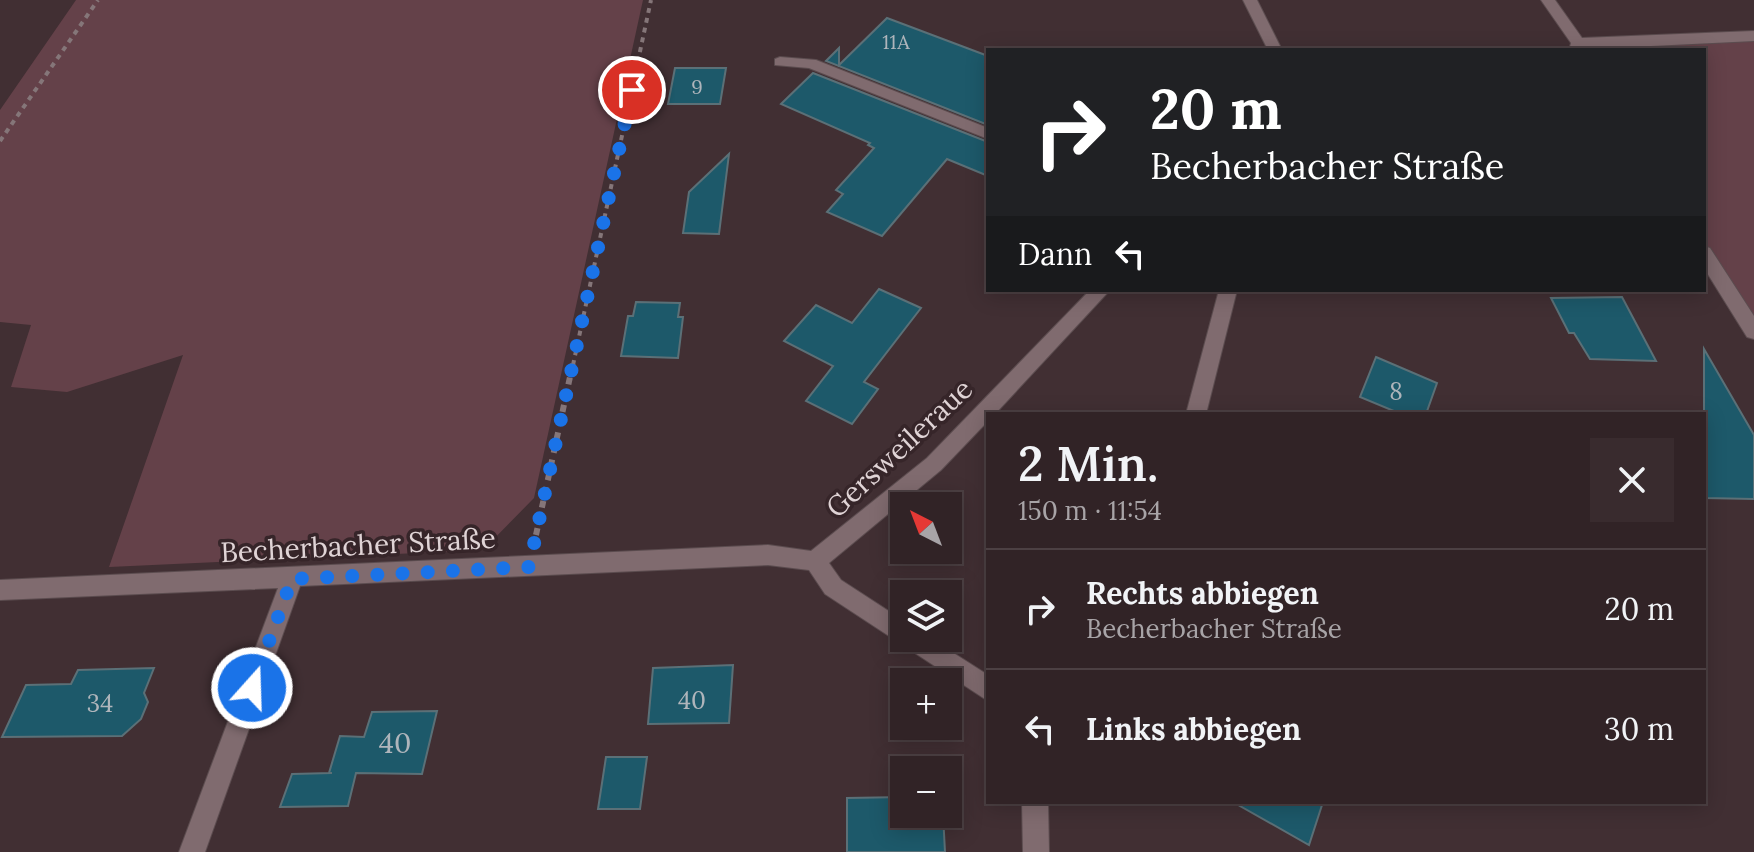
<!DOCTYPE html>
<html lang="de">
<head>
<meta charset="utf-8">
<style>
	:root { --surface:#312326; --page:#392b2e; --text:#f1f3f6; --muted:#a8a4a7; --line:#4c4043 }
	body { margin:0; font-family:Lora,serif; background:var(--page); color:var(--text); height:100vh; display:flex; flex-direction:column; font-size:30px; white-space:nowrap }
	* { box-sizing:border-box; margin:0 }
	p { font-size:26px; color:var(--muted) }
	.icon { flex:none; width:44px; height:44px; fill:none; stroke:currentColor; stroke-width:2; stroke-linecap:round; stroke-linejoin:round }
	.map { position:relative; flex:1; overflow:hidden }
	.sheet { position:absolute; left:986px; top:412px; width:720px; height:392px; display:flex; flex-direction:column; background:var(--surface); border-radius:0px; box-shadow:0 4px 20px #0003,0 0 0 2px var(--line) }
	.sheet>* { flex:none }
	.guide { position:absolute; left:986px; top:48px; width:720px; height:244px; border-radius:0px; box-shadow:0 4px 20px #0003,0 0 0 2px var(--line); background:#202124; color:#fff; overflow:hidden }
	.needle { width:52px; rotate:318deg }
	.controls { position:absolute; left:890px; top:492px; display:grid; gap:16px }
	.controls a { display:grid; place-items:center; width:72px; height:72px; border-radius:0px; background:var(--surface); box-shadow:0 4px 20px #0003,0 0 0 2px var(--line); font-size:40px }
	.pin { position:absolute; display:grid; place-items:center; width:68px; height:68px; color:#fff; margin:-34px; border:4px solid #fff; border-radius:50%; box-shadow:0 2px 8px #0007 }
	.me { position:absolute; width:88px; margin:-44px; rotate:20deg; stroke-linejoin:round; filter:drop-shadow(0 0 6px #0008) }
	.turn { display:flex; align-items:center; gap:28px; height:168px; padding:0 32px; font-size:36px }
	.turn .icon { width:104px; height:104px; stroke-width:2.5 }
	.turn b { display:block; font-size:56px; line-height:68px }
	.then { display:flex; align-items:center; height:76px; padding:0 32px; background:#0003; gap:16px; font-size:30px }
	.round { display:grid; place-items:center; flex:none; width:84px; height:84px; border-radius:0px; background:var(--page) }
	.headline { display:flex; align-items:center; justify-content:space-between; height:136px; padding:0 32px }
	h1 { font-size:48px; font-weight:600; line-height:60px }
	ul { padding:0; list-style:none }
	li { display:flex; align-items:center; gap:24px; height:120px; padding:0 32px; border-top:2px solid var(--line) }
	li div { flex:1 }
	li b { display:block; font-size:30px }
	li em { font-style:normal }
	.map>svg:first-child { display:block }
	.green { fill:#644149 }
	.building { fill:#1d596a; stroke:#5b7077; stroke-width:2 }
	.lines { fill:none; stroke-linecap:round; stroke-linejoin:round }
	.minor-casing { stroke:#5b4c4f; stroke-width:2 }
	.path-far1 { stroke:#857679; stroke-width:4; stroke-dasharray:5 5; stroke-linecap:butt }
	.path { stroke:#857679; stroke-width:6; stroke-dasharray:7 7; stroke-linecap:butt }
	.minor { fill:#806b6f; fill-rule:evenodd }
	.route { stroke:#1a73e8; stroke-width:14; stroke-dasharray:0 25.2 }
	.labels { text-anchor:middle; dominant-baseline:central; stroke-width:7; stroke-linejoin:round; paint-order:stroke }
	.far-number-label { font-size:20px; fill:#afb5bb }
	.number-label { font-size:24px; fill:#afb5bb }
	.street-label { font-size:28px; fill:#e0d4d6; stroke:#362529 }
	.near-number-label { font-size:28px; fill:#afb5bb }
</style>
</head>
<body>
<div class="map">
<svg width="1754" height="852" viewBox="0 0 1754 852">
	<rect width="100%" height="100%" fill="#412f33"/>
	<path class="green" d="M 76,0 L 643,0 L 534,498 L 483,550 L 109,567 L 183,355 L 67,392 L 11,387 L 31,325 L 0,322 L 0,110 Z
		M 1754,38 L 1754,332 L 1704,252 L 1704,50 L 1576,50 L 1578,43 Z"/>
	<path class="building" d="M 887,18 L 988,56 L 988,125 L 826,61 L 839,48 L 839,65 Z
		M 675,68 L 726,68 L 720,104 L 668,104 Z
		M 813,73 L 988,142 L 988,176 L 947,159 L 882,236 L 827,212 L 843,194 L 836,190 L 874,148 L 868,145 L 870,143 L 781,104 Z
		M 729,154 L 719,234 L 683,233 L 689,192 Z
		M 879,289 L 921,308 L 864,382 L 878,389 L 852,424 L 806,401 L 833,366 L 784,341 L 816,305 L 852,323 Z
		M 1622,297 L 1656,361 L 1590,359 L 1574,333 L 1569,333 L 1551,298 Z
		M 636,302 L 680,303 L 678,317 L 683,317 L 678,358 L 621,356 L 628,316 L 633,316 Z
		M 1704,349 L 1754,435 L 1754,499 L 1704,498 Z
		M 1376,357 L 1437,383 L 1426,414 L 1401,414 L 1360,397 Z
		M 733,665 L 729,723 L 648,724 L 653,668 Z
		M 154,668 L 144,693 L 148,702 L 141,719 L 122,736 L 2,737 L 26,685 L 71,684 L 78,670 Z
		M 437,711 L 422,774 L 356,773 L 348,806 L 280,807 L 292,774 L 332,773 L 329,773 L 340,736 L 364,737 L 372,712 Z
		M 606,757 L 647,757 L 640,809 L 598,809 Z
		M 904,797 L 904,814 L 943,814 L 945,852 L 847,852 L 847,798 Z
		M 1233,802 L 1323,802 L 1309,845 Z"/>
	<g class="lines">
		<defs>
			<path id="minor" d="M 1243,0 L 1257,0 L 1282,50 L 1268,50 Z
				M 1541,0 L 1555,0 L 1582,38 L 1754,31 L 1754,41 L 1569,50 L 1571,43 Z
				M 780,57 L 816,60 L 988,128 L 988,139 L 809,68 L 775,65 L 775,59 Z
				M 1704,246 L 1710,248 L 1754,316 L 1754,339 L 1747,337 L 1704,268 Z
				M 1090,290 L 1110,290 L 995,414 L 988,414 L 988,421 L 941,470 L 829,563 L 841,580 L 904,621 L 904,638 L 930,638 L 988,675 L 988,701 L 825,594 L 809,570 L 768,565 L 300,586 L 205,852 L 179,852 L 278,588 L 0,600 L 0,580 L 768,545 L 811,551 L 927,458 Z
				M 1219,290 L 1237,290 L 1206,414 L 1186,414 Z
				M 1022,802 L 1048,802 L 1049,852 L 1023,852 Z"/>
		</defs>
		<use href="#minor" class="minor-casing"/>
		<path class="path-far1" d="M 0,141 L 98,0
			M 573,365 L 651,0"/>
		<path class="path" d="M 536,535 L 573,363"/>
		<use href="#minor" class="minor"/>
	</g>
	<g class="lines">
		<path class="route" d="M 252,688 L 292,579 L 529,567 L 632,90"/>
	</g>
	<g class="labels">
		<g class="far-number-label">
			<text x="896" y="41">11A</text>
			<text x="697" y="86">9</text>
		</g>
		<g class="number-label">
			<text x="1396" y="391">8</text>
			<text x="692" y="700">40</text>
			<text x="100" y="703">34</text>
		</g>
		<g class="street-label">
			<text transform="translate(899 448) rotate(-43)">Gersweileraue</text>
			<text transform="translate(358 545) rotate(-3)">Becherbacher Straße</text>
		</g>
		<g class="near-number-label">
			<text x="395" y="743">40</text>
		</g>
	</g>
</svg>
<div class="controls">
<a><svg class="needle" viewBox="-14 -14 28 28"><path d="M0-13l5 13h-10z" fill="#e53935"/><path d="M0 13l5-13h-10z" fill="#a8a4a7"/></svg></a>
<a><svg class="icon" aria-label="layers" viewBox="0 0 24 24"><path d="M12 4l9 5-9 5-9-5zM3 14l9 5 9-5"/></svg></a>
<a>+</a>
<a>−</a>
</div>
<div class="pin" style="left:632px;top:90px;background:#d93025"><svg class="icon" aria-label="arrive" viewBox="0 0 24 24"><path d="M6 21V4h12l-3 4 3 4H6"/></svg></div>
<svg class="me" style="left:252px;top:688px" viewBox="-20 -20 40 40"><circle r="17" fill="#1a73e8" stroke="#fff" stroke-width="3"/><path d="M0-11L8 9 0 5-8 9z" fill="#fff"/></svg>
<div class="guide">
<div class="turn"><svg class="icon" aria-label="right" viewBox="0 0 24 24"><path d="M7 20v-9h11M14 6l5 5-5 5"/></svg><div><b>20 m</b>Becherbacher Straße</div></div>
<div class="then">Dann<svg class="icon" aria-label="left" viewBox="0 0 24 24"><path d="M17 20v-9H6M10 6l-5 5 5 5"/></svg></div>
</div>
<section class="sheet">
<div class="headline"><div><h1>2 Min.</h1><p>150 m · 11:54</p></div><a class="round"><svg class="icon" aria-label="close" viewBox="0 0 24 24"><path d="M6 6l12 12M18 6L6 18"/></svg></a></div>
<ul>
<li><svg class="icon" aria-label="right" viewBox="0 0 24 24"><path d="M7 20v-9h11M14 6l5 5-5 5"/></svg><div><b>Rechts abbiegen</b><p>Becherbacher Straße</p></div><em>20 m</em></li>
<li><svg class="icon" aria-label="left" viewBox="0 0 24 24"><path d="M17 20v-9H6M10 6l-5 5 5 5"/></svg><div><b>Links abbiegen</b></div><em>30 m</em></li>
</ul>
</section>
</div>
</body>
</html>
